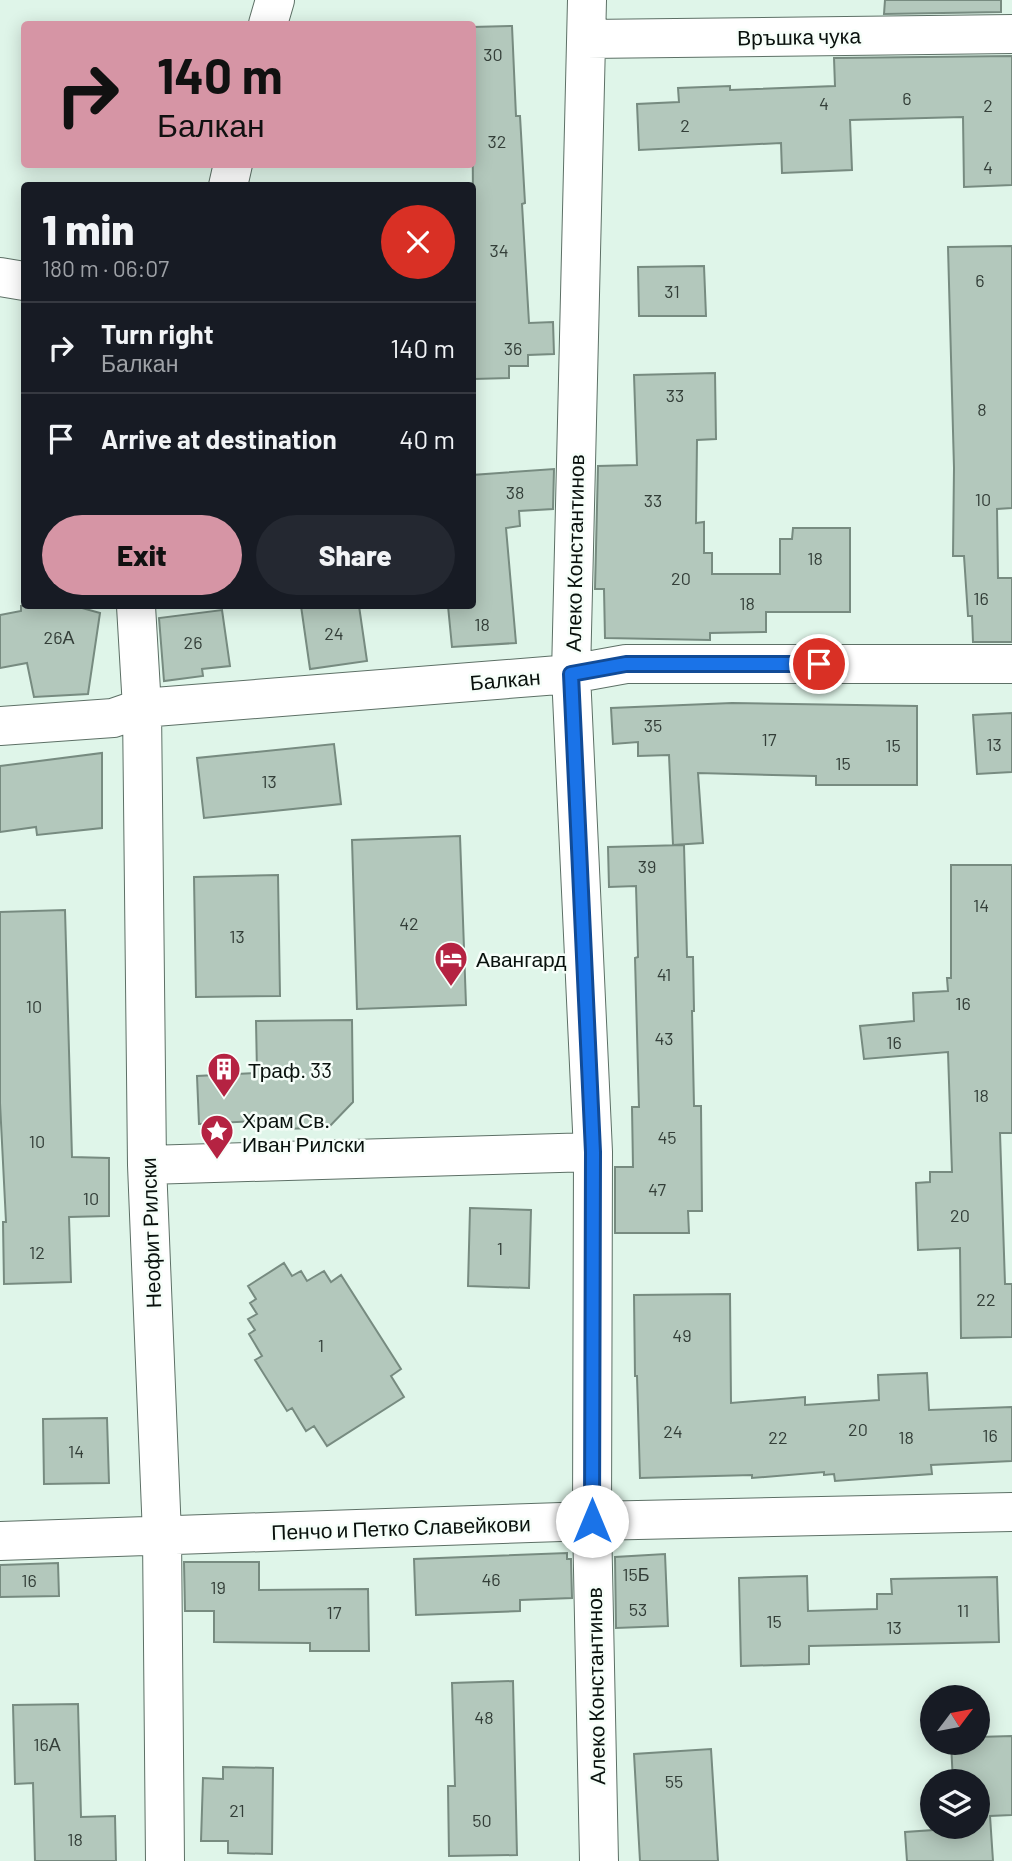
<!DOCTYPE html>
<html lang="en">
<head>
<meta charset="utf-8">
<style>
	:root { --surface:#171b24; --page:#242831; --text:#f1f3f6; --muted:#9ea1a6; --line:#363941; --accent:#d695a5 }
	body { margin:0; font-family:Barlow,sans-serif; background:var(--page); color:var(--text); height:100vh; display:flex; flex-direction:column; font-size:26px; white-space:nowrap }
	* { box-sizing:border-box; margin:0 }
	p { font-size:23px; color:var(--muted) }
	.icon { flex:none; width:38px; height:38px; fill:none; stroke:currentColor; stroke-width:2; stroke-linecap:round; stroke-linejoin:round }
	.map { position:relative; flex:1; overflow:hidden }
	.side { position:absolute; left:21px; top:182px; width:455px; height:427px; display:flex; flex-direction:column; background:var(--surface); border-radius:7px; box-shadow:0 4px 18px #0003 }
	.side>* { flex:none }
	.guide { position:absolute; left:21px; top:21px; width:455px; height:147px; border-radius:7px; box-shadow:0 4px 18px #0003; background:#d695a5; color:#111; overflow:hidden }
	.needle { width:46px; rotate:58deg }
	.tools { position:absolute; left:920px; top:1685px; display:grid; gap:14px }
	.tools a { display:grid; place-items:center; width:70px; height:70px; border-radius:50%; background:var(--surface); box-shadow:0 4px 18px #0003; font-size:35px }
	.pin { position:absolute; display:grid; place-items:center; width:60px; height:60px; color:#fff; margin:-30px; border:4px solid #fff; border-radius:50%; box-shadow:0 2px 7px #0007 }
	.me { position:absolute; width:77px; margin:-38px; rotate:0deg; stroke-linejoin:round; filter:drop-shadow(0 0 5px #0008) }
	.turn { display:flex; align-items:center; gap:24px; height:147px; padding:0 21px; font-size:32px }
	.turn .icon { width:91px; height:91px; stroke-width:2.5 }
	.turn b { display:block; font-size:49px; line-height:60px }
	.round { display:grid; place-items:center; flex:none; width:74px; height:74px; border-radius:37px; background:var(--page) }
	.headline { display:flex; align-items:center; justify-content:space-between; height:119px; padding:0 21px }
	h1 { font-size:42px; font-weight:800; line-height:52px }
	.action { display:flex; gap:14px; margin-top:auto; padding:14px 21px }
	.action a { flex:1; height:80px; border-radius:42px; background:var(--accent); color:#111; font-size:28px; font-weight:800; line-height:80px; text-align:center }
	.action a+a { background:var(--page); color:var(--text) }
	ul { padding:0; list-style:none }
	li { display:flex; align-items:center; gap:21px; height:91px; padding:0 21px; border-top:2px solid var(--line) }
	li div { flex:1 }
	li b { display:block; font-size:26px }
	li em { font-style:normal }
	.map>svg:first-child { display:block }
	.building { fill:#b3c8bc; stroke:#778b80; stroke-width:2 }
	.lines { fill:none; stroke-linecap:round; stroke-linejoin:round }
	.minor-casing { stroke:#5d7066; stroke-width:40 }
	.minor { stroke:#fff; stroke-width:38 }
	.route-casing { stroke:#114b97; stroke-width:18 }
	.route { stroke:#1a73e8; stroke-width:12 }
	.labels { text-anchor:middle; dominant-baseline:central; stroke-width:5; stroke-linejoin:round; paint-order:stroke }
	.number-label { font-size:18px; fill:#343f39 }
	.street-label { font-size:21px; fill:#09110d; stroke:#f6fef9 }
	.poi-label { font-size:21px; fill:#09110d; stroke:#f6fef9; text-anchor:start }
</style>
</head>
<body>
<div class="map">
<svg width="1012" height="1861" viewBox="0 0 1012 1861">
	<rect width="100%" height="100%" fill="#dff5e9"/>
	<path class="building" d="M 885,0 L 1001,0 L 1001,12 L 884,14 Z
		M 512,26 L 516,116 L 520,116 L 525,203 L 522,204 L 529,323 L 553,322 L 554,354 L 528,355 L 528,366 L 509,366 L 509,378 L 474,379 L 472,27 Z
		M 1012,56 L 1012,185 L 964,187 L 963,117 L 850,120 L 852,170 L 782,173 L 781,143 L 639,150 L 637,104 L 679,102 L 678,88 L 730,86 L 730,90 L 835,86 L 834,58 Z
		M 1012,246 L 1012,508 L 997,509 L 998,578 L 1012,578 L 1012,642 L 973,642 L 972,616 L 968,616 L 964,556 L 953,556 L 954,468 L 948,247 Z
		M 704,266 L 706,316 L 639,316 L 638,267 Z
		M 715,373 L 716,439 L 697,440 L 696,523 L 704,522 L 704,553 L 712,553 L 712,574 L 780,574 L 780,539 L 792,539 L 793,528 L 850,528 L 850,612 L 766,612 L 766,632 L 710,633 L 710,640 L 605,638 L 604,589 L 595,589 L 598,466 L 637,465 L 634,375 Z
		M 554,469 L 553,509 L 519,511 L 520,526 L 506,528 L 516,643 L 452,647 L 448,606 L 472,606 L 472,475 Z
		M 21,606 L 75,606 L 100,613 L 88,694 L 34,697 L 27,663 L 0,668 L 0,615 L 21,611 Z
		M 301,606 L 359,606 L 367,661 L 310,669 Z
		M 222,610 L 230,666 L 202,669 L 203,676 L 164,681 L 159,618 Z
		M 732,703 L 917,706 L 917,785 L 816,785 L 816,776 L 698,773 L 703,843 L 673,845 L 669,755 L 638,756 L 638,742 L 613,744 L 611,708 Z
		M 1012,713 L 1012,772 L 977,774 L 973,715 Z
		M 334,744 L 341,804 L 204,818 L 197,758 Z
		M 102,753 L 102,828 L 37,835 L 36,827 L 0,832 L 0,766 Z
		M 460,836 L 466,1005 L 357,1009 L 352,840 Z
		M 684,845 L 687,957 L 693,957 L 694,1011 L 692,1011 L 694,1106 L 701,1106 L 702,1211 L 688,1211 L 689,1233 L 615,1233 L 615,1167 L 633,1167 L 632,1107 L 639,1107 L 635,958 L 638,957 L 636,886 L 609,887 L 608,847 Z
		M 951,865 L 1012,865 L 1012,1133 L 1000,1133 L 1005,1284 L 1012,1284 L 1012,1337 L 961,1338 L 960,1248 L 918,1250 L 916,1183 L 930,1182 L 930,1172 L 952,1172 L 948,1052 L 864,1059 L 860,1026 L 914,1021 L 913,993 L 948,991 L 947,978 L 951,978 Z
		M 278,875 L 280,996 L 196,997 L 194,877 Z
		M 65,910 L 72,1157 L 109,1158 L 109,1216 L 69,1217 L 71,1282 L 4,1284 L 3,1222 L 6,1222 L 0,1103 L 0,912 Z
		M 352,1020 L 353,1102 L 328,1128 L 272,1129 L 272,1120 L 199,1124 L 197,1076 L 257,1073 L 256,1021 Z
		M 470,1208 L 531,1210 L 529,1288 L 468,1286 Z
		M 284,1263 L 292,1276 L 301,1271 L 307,1281 L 324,1271 L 331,1282 L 341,1275 L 401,1369 L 391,1376 L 404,1397 L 327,1446 L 314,1426 L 306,1431 L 292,1408 L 287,1411 L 255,1360 L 262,1356 L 249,1334 L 255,1330 L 248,1319 L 257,1314 L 250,1303 L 256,1299 L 248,1286 Z
		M 730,1294 L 731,1403 L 805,1397 L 805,1405 L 879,1400 L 878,1375 L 927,1373 L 929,1410 L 1012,1407 L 1012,1461 L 931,1465 L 932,1474 L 835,1481 L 834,1474 L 824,1475 L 824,1472 L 752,1478 L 752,1475 L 640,1478 L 637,1376 L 635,1376 L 634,1295 Z
		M 107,1418 L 109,1483 L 44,1484 L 43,1419 Z
		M 567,1553 L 567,1559 L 571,1559 L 572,1598 L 520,1600 L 520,1611 L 416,1615 L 414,1559 Z
		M 665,1554 L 668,1626 L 616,1628 L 615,1557 Z
		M 184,1562 L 259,1562 L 259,1590 L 368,1589 L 369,1651 L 310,1651 L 310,1643 L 214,1642 L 214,1611 L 185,1611 Z
		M 58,1563 L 59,1596 L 0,1597 L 0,1565 Z
		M 807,1576 L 808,1611 L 877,1609 L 877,1594 L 892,1594 L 891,1579 L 997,1577 L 999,1642 L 809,1646 L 809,1664 L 741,1666 L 739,1578 Z
		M 513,1681 L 517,1855 L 449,1856 L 448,1786 L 455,1786 L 452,1683 Z
		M 78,1704 L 81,1817 L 115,1816 L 116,1861 L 35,1861 L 33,1783 L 15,1784 L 13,1705 Z
		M 1012,1736 L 1012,1815 L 990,1816 L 993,1861 L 907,1861 L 905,1832 L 978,1827 L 978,1782 L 953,1782 L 951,1743 L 978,1743 L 978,1737 Z
		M 711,1749 L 718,1861 L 640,1861 L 634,1754 Z
		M 223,1767 L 273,1768 L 272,1854 L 228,1853 L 228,1841 L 201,1841 L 203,1778 L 223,1779 Z"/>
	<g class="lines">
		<defs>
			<path id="minor" d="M 587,0 L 571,674 L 593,1152 L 592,1521 L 599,1861
				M 268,24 L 275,0
				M 587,39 L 1012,34
				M 228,186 L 233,164
				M 0,277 L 24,281
				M 136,606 L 142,708 L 147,1165 L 162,1535 L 165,1861
				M 0,726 L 113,718 L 142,708 L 571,674 L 626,664 L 1012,664
				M 147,1165 L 593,1152
				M 0,1541 L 592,1521 L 1012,1512"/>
		</defs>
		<use href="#minor" class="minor-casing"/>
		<use href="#minor" class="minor"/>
	</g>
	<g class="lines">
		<defs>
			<path id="route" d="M 592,1521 L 593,1152 L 571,674 L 626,664 L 819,664"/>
		</defs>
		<use href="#route" class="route-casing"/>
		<use href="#route" class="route"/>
	</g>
	<defs>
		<symbol id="hotel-pin" viewBox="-11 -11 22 30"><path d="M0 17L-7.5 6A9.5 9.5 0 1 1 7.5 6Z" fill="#b52342" stroke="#f6fef9"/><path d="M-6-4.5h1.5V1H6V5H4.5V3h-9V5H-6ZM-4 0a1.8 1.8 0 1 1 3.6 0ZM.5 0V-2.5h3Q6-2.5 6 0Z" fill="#fff"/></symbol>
		<symbol id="building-pin" viewBox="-11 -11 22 30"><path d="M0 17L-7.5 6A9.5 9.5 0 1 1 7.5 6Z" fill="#b52342" stroke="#f6fef9"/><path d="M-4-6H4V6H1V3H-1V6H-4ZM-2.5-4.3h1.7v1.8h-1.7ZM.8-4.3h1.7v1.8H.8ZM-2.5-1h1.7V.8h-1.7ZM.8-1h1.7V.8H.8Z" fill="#fff"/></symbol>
		<symbol id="sight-pin" viewBox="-11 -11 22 30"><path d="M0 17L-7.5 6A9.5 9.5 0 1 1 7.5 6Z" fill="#b52342" stroke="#f6fef9"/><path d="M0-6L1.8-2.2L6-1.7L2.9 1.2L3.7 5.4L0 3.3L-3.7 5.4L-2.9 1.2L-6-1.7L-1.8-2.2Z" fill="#fff"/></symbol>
	</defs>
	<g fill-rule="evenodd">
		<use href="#hotel-pin" x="432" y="939" width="38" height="52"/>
		<use href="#building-pin" x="205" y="1050" width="38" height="52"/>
		<use href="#sight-pin" x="198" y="1112" width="38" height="52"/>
	</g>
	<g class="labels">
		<g class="number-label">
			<text x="493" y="54">30</text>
			<text x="907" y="98">6</text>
			<text x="824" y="103">4</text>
			<text x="988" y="105">2</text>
			<text x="685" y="125">2</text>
			<text x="497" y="141">32</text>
			<text x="988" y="167">4</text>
			<text x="499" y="250">34</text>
			<text x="980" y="280">6</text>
			<text x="672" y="291">31</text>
			<text x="513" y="348">36</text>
			<text x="675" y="395">33</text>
			<text x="982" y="409">8</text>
			<text x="515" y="492">38</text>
			<text x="983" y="499">10</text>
			<text x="653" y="500">33</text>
			<text x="815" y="558">18</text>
			<text x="681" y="578">20</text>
			<text x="981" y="598">16</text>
			<text x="747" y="603">18</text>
			<text x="482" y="624">18</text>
			<text x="334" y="633">24</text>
			<text x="59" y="637">26А</text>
			<text x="193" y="642">26</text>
			<text x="653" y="725">35</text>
			<text x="769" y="739">17</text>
			<text x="994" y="744">13</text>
			<text x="893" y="745">15</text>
			<text x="843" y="763">15</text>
			<text x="269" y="781">13</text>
			<text x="647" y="866">39</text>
			<text x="981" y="905">14</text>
			<text x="409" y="923">42</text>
			<text x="237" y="936">13</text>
			<text x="664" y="974">41</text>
			<text x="963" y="1003">16</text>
			<text x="34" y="1006">10</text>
			<text x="664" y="1038">43</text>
			<text x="894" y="1042">16</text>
			<text x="981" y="1095">18</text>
			<text x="667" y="1137">45</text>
			<text x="37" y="1141">10</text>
			<text x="657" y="1189">47</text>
			<text x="91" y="1198">10</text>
			<text x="960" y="1215">20</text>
			<text x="500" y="1248">1</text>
			<text x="37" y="1252">12</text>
			<text x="986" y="1299">22</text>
			<text x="682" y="1335">49</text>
			<text x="321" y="1345">1</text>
			<text x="858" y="1429">20</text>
			<text x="673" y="1431">24</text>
			<text x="990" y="1435">16</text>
			<text x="778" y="1437">22</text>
			<text x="906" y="1437">18</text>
			<text x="76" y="1451">14</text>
			<text x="636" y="1574">15Б</text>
			<text x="491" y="1579">46</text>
			<text x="29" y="1580">16</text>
			<text x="218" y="1587">19</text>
			<text x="638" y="1609">53</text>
			<text x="963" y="1610">11</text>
			<text x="334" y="1612">17</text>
			<text x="774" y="1621">15</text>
			<text x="894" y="1627">13</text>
			<text x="484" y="1717">48</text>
			<text x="47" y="1744">16А</text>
			<text x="674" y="1781">55</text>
			<text x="237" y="1810">21</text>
			<text x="482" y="1820">50</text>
			<text x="75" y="1839">18</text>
		</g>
		<g class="street-label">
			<text transform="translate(799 36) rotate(-1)">Връшка чука</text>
			<text transform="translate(574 553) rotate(-89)">Алеко Константинов</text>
			<text transform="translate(505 679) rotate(-5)">Балкан</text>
			<text transform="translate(150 1233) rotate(-92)">Неофит Рилски</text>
			<text transform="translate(401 1527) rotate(-2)">Пенчо и Петко Славейкови</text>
			<text transform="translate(595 1686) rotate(-91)">Алеко Константинов</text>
		</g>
		<g class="poi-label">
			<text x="476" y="958">Авангард</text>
			<text x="248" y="1069">Траф. 33</text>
			<text x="242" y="1119">Храм Св.<tspan x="242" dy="24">Иван Рилски</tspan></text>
		</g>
	</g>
</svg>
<div class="tools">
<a><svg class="needle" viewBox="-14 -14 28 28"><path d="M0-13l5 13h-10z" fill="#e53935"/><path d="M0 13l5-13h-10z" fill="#9ea1a6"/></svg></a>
<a><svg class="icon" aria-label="layers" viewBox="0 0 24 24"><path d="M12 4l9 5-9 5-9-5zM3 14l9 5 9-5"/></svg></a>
</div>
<div class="pin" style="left:819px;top:664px;background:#d93025"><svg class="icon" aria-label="arrive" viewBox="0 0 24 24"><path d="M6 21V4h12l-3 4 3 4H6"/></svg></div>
<svg class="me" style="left:592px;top:1521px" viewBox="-20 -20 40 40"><circle r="19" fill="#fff"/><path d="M0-13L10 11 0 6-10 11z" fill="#1a73e8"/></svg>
<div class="guide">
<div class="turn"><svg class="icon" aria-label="right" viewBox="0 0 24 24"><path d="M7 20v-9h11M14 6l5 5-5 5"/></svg><div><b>140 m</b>Балкан</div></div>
</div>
<section class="side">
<div class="headline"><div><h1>1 min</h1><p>180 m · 06:07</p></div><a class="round" style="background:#d93025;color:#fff"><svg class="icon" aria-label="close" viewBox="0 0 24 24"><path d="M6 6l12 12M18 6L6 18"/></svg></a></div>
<ul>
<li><svg class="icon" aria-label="right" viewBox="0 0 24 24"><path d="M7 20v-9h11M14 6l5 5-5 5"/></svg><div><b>Turn right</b><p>Балкан</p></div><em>140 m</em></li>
<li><svg class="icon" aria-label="arrive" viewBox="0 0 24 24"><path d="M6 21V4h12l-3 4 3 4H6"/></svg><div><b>Arrive at destination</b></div><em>40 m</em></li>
</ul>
<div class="action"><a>Exit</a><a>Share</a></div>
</section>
</div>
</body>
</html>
